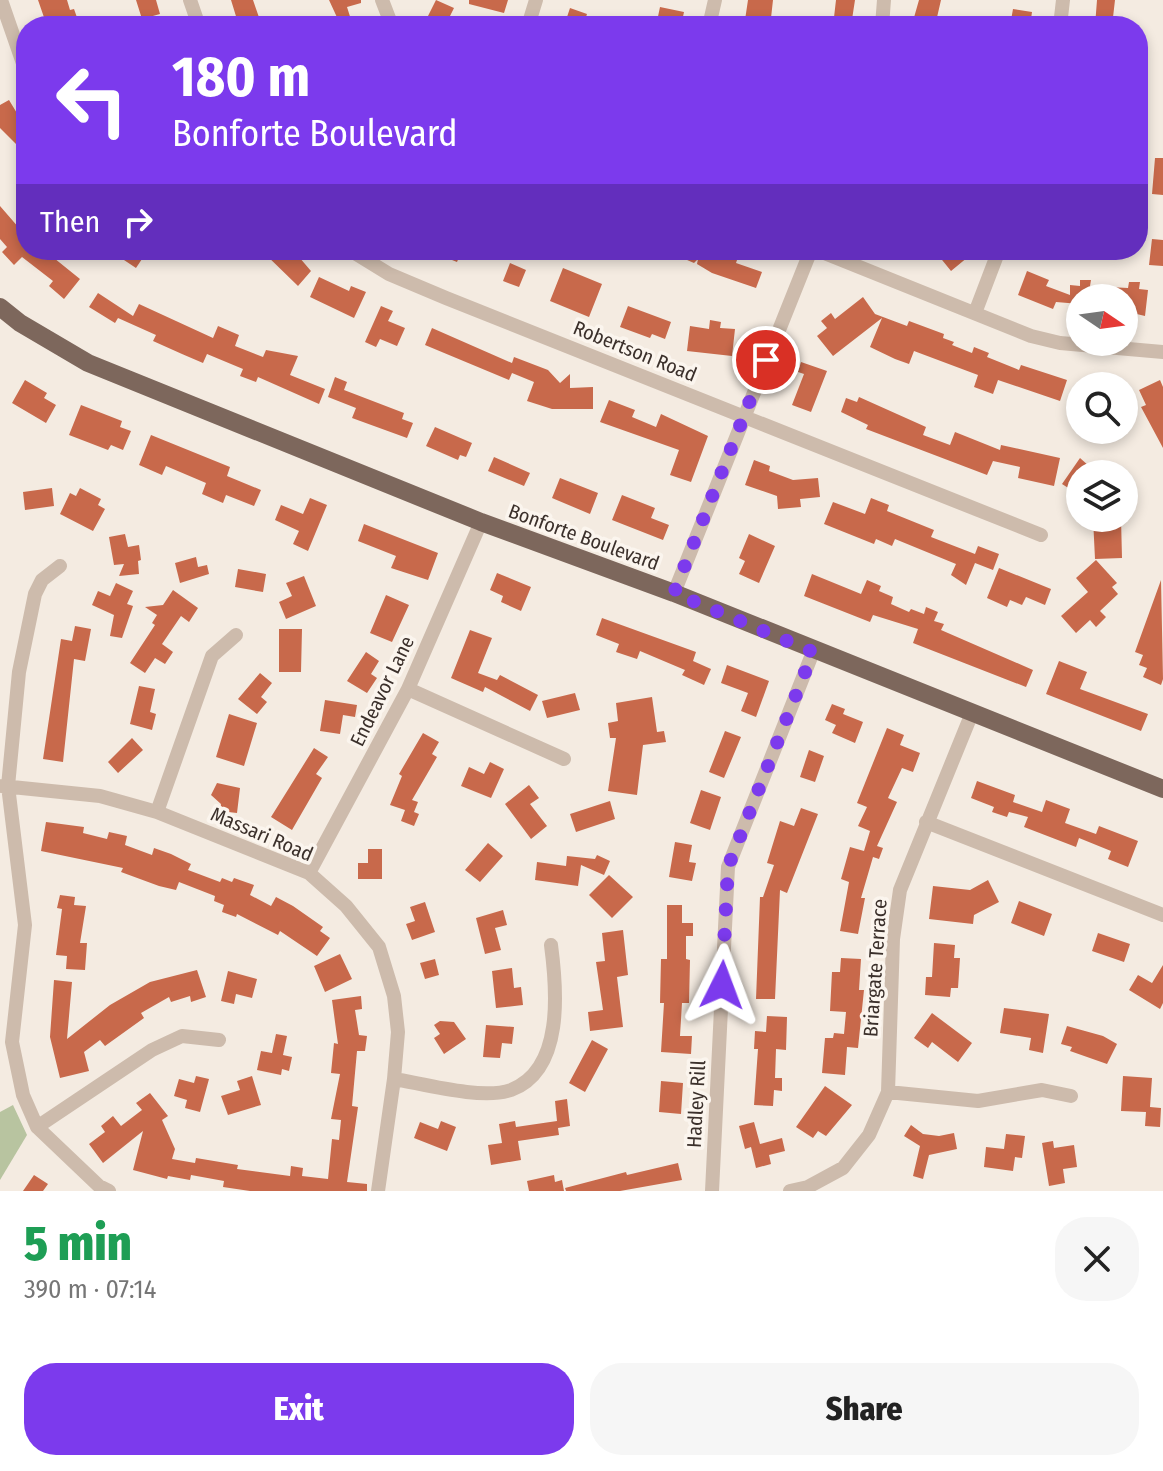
<!DOCTYPE html>
<html lang="en">
<head>
<meta charset="utf-8">
<style>
	:root { --surface:#fff; --page:#f6f6f6; --text:#222; --muted:#767676; --accent:#7c3aed }
	body { margin:0; font-family:"Fira Sans Condensed",sans-serif; background:var(--page); color:var(--text); height:100vh; display:flex; flex-direction:column; font-size:30px; white-space:nowrap }
	* { box-sizing:border-box; margin:0 }
	p { font-size:26px; color:var(--muted) }
	.icon { flex:none; width:44px; height:44px; fill:none; stroke:currentColor; stroke-width:2; stroke-linecap:round; stroke-linejoin:round }
	.map { position:relative; height:1191px; overflow:hidden }
	.panel { display:flex; flex-direction:column; background:var(--surface); flex:1 }
	.panel>* { flex:none }
	.banner { position:absolute; left:16px; top:16px; width:1132px; height:244px; border-radius:32px; box-shadow:0 4px 12px #0003; background:#7c3aed; color:#fff; overflow:hidden }
	.needle { width:52px; rotate:103deg }
	.fabs { position:absolute; left:1066px; top:284px; display:grid; gap:16px }
	.fabs a { display:grid; place-items:center; width:72px; height:72px; border-radius:50%; background:var(--surface); box-shadow:0 4px 12px #0003; font-size:40px }
	.pin { position:absolute; display:grid; place-items:center; width:68px; height:68px; color:#fff; margin:-34px; border:4px solid #fff; border-radius:50%; box-shadow:0 2px 8px #0007 }
	.me { position:absolute; width:88px; margin:-44px; rotate:3deg; stroke-linejoin:round; filter:drop-shadow(0 0 6px #0008) }
	.turn { display:flex; align-items:center; gap:28px; height:168px; padding:0 24px; font-size:36px }
	.turn .icon { width:104px; height:104px; stroke-width:2.5 }
	.turn b { display:block; font-size:56px; line-height:68px }
	.then { display:flex; align-items:center; height:76px; padding:0 24px; background:#0003; gap:16px; font-size:30px }
	.round { display:grid; place-items:center; flex:none; width:84px; height:84px; border-radius:32px; background:var(--page) }
	.summary { display:flex; align-items:center; justify-content:space-between; height:136px; padding:0 24px }
	h1 { font-size:48px; font-weight:800; line-height:60px; color:#1e9e55 }
	.cta { display:flex; gap:16px; margin-top:auto; padding:16px 24px }
	.cta a { flex:1; height:92px; border-radius:32px; background:var(--accent); color:#fff; font-size:32px; font-weight:800; line-height:92px; text-align:center }
	.cta a+a { background:var(--page); color:var(--text) }
	.map>svg:first-child { display:block }
	.green { fill:#b8c4a0 }
	.building { fill:#c8694b }
	.lines { fill:none; stroke-linecap:round; stroke-linejoin:round }
	.minor { stroke:#cdbbac; stroke-width:14 }
	.major { stroke:#7d675c; stroke-width:18 }
	.route { stroke:#7c3aed; stroke-width:14; stroke-dasharray:0 25.2 }
	.labels { text-anchor:middle; dominant-baseline:central; stroke-width:7; stroke-linejoin:round; paint-order:stroke }
	.street-label { font-size:20px; fill:#3b302b; stroke:#fbf5ee }
</style>
</head>
<body>
<div class="map">
<svg width="1163" height="1191" viewBox="0 0 1163 1191">
	<rect width="100%" height="100%" fill="#f4ebe1"/>
	<path class="green" d="M 13,1105 L 27,1135 L 0,1180 L 0,1112 Z"/>
	<path class="building" d="M 38,0 L 67,0 L 70,10 L 74,9 L 80,26 L 47,26 Z
		M 136,0 L 156,0 L 160,14 L 142,19 Z
		M 231,0 L 253,0 L 262,26 L 239,26 Z
		M 329,0 L 361,0 L 361,3 L 347,7 L 353,26 L 341,26 Z
		M 436,0 L 454,8 L 449,18 L 467,26 L 432,26 L 425,22 Z
		M 469,0 L 508,0 L 504,13 L 469,4 Z
		M 748,0 L 773,0 L 771,18 L 765,17 L 765,23 L 745,20 Z
		M 836,0 L 855,0 L 851,26 L 833,26 Z
		M 919,0 L 941,0 L 935,26 L 918,26 L 918,22 L 913,21 Z
		M 1097,0 L 1115,0 L 1112,26 L 1095,26 Z
		M 660,7 L 684,12 L 681,26 L 656,26 Z
		M 570,8 L 587,14 L 583,26 L 564,26 Z
		M 1013,9 L 1032,12 L 1030,26 L 1010,26 Z
		M 9,100 L 26,128 L 26,154 L 0,128 L 0,105 Z
		M 1155,158 L 1163,158 L 1163,195 L 1152,194 Z
		M 0,206 L 26,236 L 26,250 L 44,250 L 80,279 L 64,299 L 49,286 L 53,281 L 22,257 L 14,265 L 2,252 L 7,247 L 0,239 Z
		M 1152,239 L 1163,240 L 1163,266 L 1149,265 Z
		M 109,250 L 148,250 L 136,268 Z
		M 261,250 L 293,250 L 311,271 L 298,286 Z
		M 427,250 L 462,250 L 457,262 Z
		M 664,250 L 730,250 L 739,254 L 736,263 L 762,272 L 756,288 L 712,273 L 697,264 L 698,259 L 694,263 Z
		M 934,250 L 962,250 L 968,257 L 951,271 Z
		M 510,263 L 526,270 L 519,287 L 503,281 Z
		M 563,268 L 602,284 L 589,317 L 550,301 Z
		M 1027,271 L 1049,280 L 1046,286 L 1070,295 L 1070,285 L 1080,286 L 1080,280 L 1091,280 L 1090,286 L 1128,288 L 1129,282 L 1140,282 L 1139,289 L 1148,290 L 1145,316 L 1124,311 L 1124,298 L 1080,298 L 1080,304 L 1056,302 L 1053,309 L 1018,295 Z
		M 319,277 L 349,291 L 351,286 L 366,292 L 354,318 L 310,297 Z
		M 98,293 L 133,316 L 139,304 L 213,338 L 218,326 L 239,335 L 235,346 L 263,357 L 266,350 L 298,356 L 290,375 L 325,389 L 319,404 L 258,377 L 256,382 L 240,376 L 243,369 L 207,354 L 203,363 L 182,354 L 153,341 L 156,335 L 118,318 L 115,323 L 89,307 Z
		M 863,297 L 875,314 L 907,326 L 909,321 L 944,334 L 943,338 L 954,342 L 952,345 L 972,353 L 974,347 L 989,353 L 987,357 L 1019,370 L 1021,365 L 1067,380 L 1060,401 L 998,380 L 993,394 L 974,387 L 978,375 L 914,351 L 909,364 L 895,359 L 870,347 L 882,318 L 833,356 L 817,336 L 827,328 L 821,321 L 831,313 L 835,319 Z
		M 381,306 L 393,311 L 388,321 L 405,328 L 397,346 L 380,339 L 376,347 L 365,342 Z
		M 628,306 L 671,322 L 665,339 L 652,334 L 650,338 L 620,327 Z
		M 710,320 L 721,322 L 720,328 L 735,329 L 732,356 L 687,351 L 690,326 L 709,329 Z
		M 432,328 L 512,363 L 514,357 L 548,370 L 560,383 L 570,374 L 570,388 L 593,387 L 593,409 L 552,409 L 527,401 L 534,382 L 512,373 L 509,380 L 425,345 Z
		M 801,362 L 827,371 L 811,412 L 792,405 L 804,374 L 798,372 Z
		M 335,377 L 347,382 L 344,390 L 404,413 L 402,419 L 413,423 L 407,438 L 352,418 L 356,408 L 328,397 Z
		M 25,380 L 47,393 L 44,398 L 56,405 L 46,423 L 12,403 Z
		M 1160,380 L 1163,387 L 1163,448 L 1141,407 L 1146,405 L 1139,390 Z
		M 859,397 L 926,427 L 923,435 L 950,445 L 955,432 L 1000,450 L 1001,445 L 1060,458 L 1054,486 L 1018,478 L 1020,467 L 993,461 L 987,475 L 866,429 L 868,425 L 841,412 L 846,398 L 857,402 Z
		M 609,400 L 635,410 L 632,417 L 656,427 L 661,414 L 708,436 L 691,482 L 670,475 L 679,450 L 600,422 Z
		M 81,405 L 122,421 L 120,427 L 131,431 L 123,450 L 111,445 L 108,450 L 69,435 Z
		M 435,427 L 472,443 L 466,457 L 460,455 L 458,460 L 426,446 Z
		M 151,435 L 230,467 L 227,476 L 261,490 L 254,506 L 226,495 L 223,503 L 202,494 L 206,483 L 166,466 L 162,475 L 139,465 Z
		M 494,457 L 530,473 L 524,486 L 488,471 Z
		M 1080,458 L 1089,466 L 1080,474 L 1073,491 L 1062,484 Z
		M 754,460 L 770,466 L 769,471 L 793,480 L 818,478 L 820,497 L 800,499 L 801,507 L 778,509 L 777,496 L 745,485 Z
		M 560,478 L 598,493 L 590,514 L 552,498 Z
		M 52,488 L 54,506 L 25,510 L 23,492 Z
		M 80,488 L 101,499 L 98,505 L 105,509 L 93,531 L 60,514 L 70,493 L 76,496 Z
		M 622,495 L 655,508 L 651,518 L 669,525 L 663,540 L 612,520 Z
		M 310,498 L 327,505 L 308,551 L 293,544 L 299,531 L 275,520 L 281,505 L 303,514 Z
		M 871,498 L 889,505 L 887,511 L 934,530 L 931,537 L 975,554 L 978,546 L 999,554 L 993,570 L 975,563 L 966,585 L 951,575 L 956,564 L 895,539 L 892,546 L 876,539 L 874,544 L 824,524 L 833,502 L 865,514 Z
		M 1093,518 L 1121,518 L 1122,558 L 1095,559 Z
		M 364,524 L 438,553 L 428,580 L 391,568 L 396,556 L 358,541 Z
		M 125,534 L 128,547 L 139,545 L 141,560 L 138,561 L 139,574 L 119,576 L 124,564 L 114,565 L 109,537 Z
		M 749,534 L 775,546 L 759,583 L 739,574 L 745,561 L 739,558 Z
		M 196,557 L 198,567 L 207,565 L 209,574 L 180,583 L 175,563 Z
		M 1096,560 L 1117,583 L 1112,587 L 1118,594 L 1100,611 L 1106,617 L 1096,627 L 1090,620 L 1076,633 L 1061,616 L 1088,592 L 1076,578 Z
		M 999,568 L 1051,589 L 1045,605 L 1026,597 L 1022,605 L 1010,600 L 1007,607 L 987,598 Z
		M 238,569 L 266,574 L 263,592 L 235,587 Z
		M 497,573 L 531,587 L 521,611 L 501,602 L 503,596 L 490,590 Z
		M 812,574 L 861,594 L 867,580 L 881,586 L 879,591 L 893,597 L 891,604 L 909,612 L 911,609 L 924,614 L 926,607 L 938,612 L 934,621 L 944,624 L 941,630 L 1033,670 L 1026,687 L 913,643 L 918,629 L 873,615 L 870,622 L 804,596 Z
		M 304,576 L 316,606 L 286,619 L 279,602 L 292,596 L 286,583 Z
		M 1161,580 L 1163,679 L 1161,685 L 1143,677 L 1147,668 L 1139,665 L 1143,655 L 1135,652 Z
		M 116,583 L 133,591 L 127,604 L 133,606 L 122,638 L 110,636 L 114,615 L 92,605 L 98,591 L 110,596 Z
		M 173,590 L 198,608 L 189,622 L 181,616 L 162,644 L 173,652 L 165,664 L 155,658 L 145,673 L 130,663 L 155,625 L 152,623 L 157,615 L 145,607 L 163,605 Z
		M 386,595 L 409,605 L 392,642 L 370,633 Z
		M 602,618 L 696,652 L 693,661 L 711,669 L 704,685 L 682,675 L 685,670 L 640,651 L 637,659 L 616,652 L 619,644 L 596,635 Z
		M 75,626 L 91,629 L 85,661 L 74,659 L 63,762 L 43,759 L 61,639 L 72,641 Z
		M 279,629 L 302,629 L 301,672 L 279,672 Z
		M 470,630 L 492,638 L 478,673 L 497,680 L 500,675 L 538,695 L 530,711 L 485,687 L 483,692 L 451,678 Z
		M 366,652 L 379,661 L 371,674 L 377,678 L 367,693 L 347,681 Z
		M 1059,661 L 1087,672 L 1080,689 L 1148,714 L 1141,731 L 1046,694 Z
		M 727,665 L 769,681 L 756,717 L 741,711 L 748,693 L 721,683 Z
		M 260,673 L 272,683 L 261,697 L 267,702 L 257,714 L 238,699 Z
		M 139,686 L 155,689 L 150,712 L 156,714 L 152,730 L 130,724 Z
		M 575,693 L 580,710 L 547,718 L 542,701 Z
		M 652,697 L 657,732 L 664,731 L 666,742 L 643,745 L 637,795 L 608,791 L 616,738 L 610,738 L 608,723 L 618,721 L 616,703 Z
		M 325,700 L 357,705 L 355,717 L 343,715 L 340,734 L 320,731 Z
		M 832,704 L 845,709 L 843,714 L 863,722 L 855,743 L 832,733 L 836,725 L 825,720 Z
		M 229,714 L 257,723 L 244,766 L 216,757 Z
		M 887,728 L 904,735 L 900,745 L 920,753 L 913,772 L 902,768 L 888,798 L 897,802 L 877,846 L 883,848 L 879,859 L 873,857 L 861,898 L 865,898 L 858,934 L 840,931 L 849,882 L 841,879 L 850,847 L 864,851 L 870,831 L 858,826 L 867,807 L 857,803 Z
		M 725,731 L 741,737 L 724,778 L 709,772 Z
		M 423,733 L 439,742 L 432,754 L 437,757 L 412,800 L 418,802 L 414,812 L 419,814 L 414,826 L 401,821 L 405,810 L 390,805 L 402,776 L 399,774 Z
		M 132,738 L 143,750 L 118,773 L 108,762 Z
		M 314,748 L 328,757 L 316,774 L 322,778 L 292,830 L 271,817 Z
		M 809,750 L 824,756 L 815,782 L 800,777 Z
		M 490,762 L 504,769 L 491,798 L 461,786 L 469,767 L 484,774 Z
		M 977,781 L 1015,795 L 1013,802 L 1042,812 L 1046,800 L 1070,809 L 1065,823 L 1096,834 L 1099,826 L 1138,841 L 1128,867 L 1108,859 L 1111,851 L 1079,838 L 1076,847 L 1024,827 L 1028,817 L 1009,812 L 1007,817 L 992,812 L 994,807 L 971,798 Z
		M 217,783 L 240,788 L 237,813 L 220,811 L 221,804 L 211,795 Z
		M 529,785 L 539,798 L 530,804 L 547,826 L 531,839 L 505,804 Z
		M 701,790 L 721,797 L 710,830 L 690,823 Z
		M 610,801 L 615,819 L 576,832 L 570,814 Z
		M 801,808 L 818,814 L 787,893 L 780,890 L 775,999 L 756,999 L 760,897 L 763,897 L 774,865 L 767,863 L 780,821 L 794,826 Z
		M 46,822 L 84,827 L 83,833 L 107,839 L 109,832 L 127,836 L 125,845 L 152,855 L 154,848 L 171,854 L 191,864 L 188,870 L 220,882 L 222,878 L 232,882 L 234,878 L 254,885 L 250,895 L 271,906 L 276,897 L 293,906 L 323,927 L 320,931 L 330,938 L 317,956 L 280,931 L 278,935 L 237,914 L 236,917 L 222,912 L 224,905 L 214,901 L 215,896 L 179,882 L 176,890 L 159,886 L 121,872 L 123,868 L 41,851 Z
		M 675,842 L 692,845 L 689,862 L 696,863 L 692,881 L 669,877 Z
		M 488,843 L 503,856 L 480,882 L 465,870 Z
		M 368,849 L 382,849 L 382,879 L 358,879 L 358,863 L 368,863 Z
		M 597,855 L 610,861 L 604,875 L 581,865 L 578,886 L 535,880 L 537,862 L 566,866 L 567,856 L 595,859 Z
		M 609,875 L 633,897 L 612,918 L 589,895 Z
		M 988,880 L 999,902 L 974,915 L 973,924 L 929,919 L 933,886 L 970,890 Z
		M 60,895 L 75,897 L 74,905 L 86,906 L 80,943 L 87,943 L 85,970 L 66,969 L 67,956 L 56,955 L 62,909 L 57,908 Z
		M 1019,901 L 1052,914 L 1044,936 L 1011,923 Z
		M 425,902 L 435,932 L 412,940 L 406,924 L 415,921 L 410,907 Z
		M 667,905 L 682,905 L 682,923 L 693,923 L 693,936 L 686,936 L 686,959 L 690,960 L 689,1003 L 682,1003 L 680,1036 L 692,1036 L 691,1054 L 661,1052 L 664,1003 L 660,1003 L 661,959 L 667,959 Z
		M 503,910 L 507,925 L 495,928 L 501,950 L 485,954 L 476,918 Z
		M 623,930 L 628,975 L 617,977 L 623,1027 L 590,1031 L 588,1012 L 603,1010 L 596,962 L 605,961 L 602,933 Z
		M 1098,933 L 1130,944 L 1124,962 L 1092,951 Z
		M 934,943 L 955,945 L 954,958 L 960,958 L 958,988 L 951,988 L 950,997 L 925,995 L 926,977 L 932,977 Z
		M 340,954 L 352,979 L 325,992 L 314,966 Z
		M 841,958 L 861,959 L 859,990 L 864,990 L 858,1048 L 847,1047 L 845,1075 L 822,1073 L 825,1038 L 833,1038 L 834,1033 L 844,1034 L 846,1012 L 830,1011 L 832,972 L 840,972 Z
		M 435,959 L 439,975 L 425,979 L 420,963 Z
		M 1163,965 L 1163,1003 L 1160,1009 L 1129,990 L 1138,975 L 1152,983 Z
		M 512,968 L 514,988 L 521,987 L 523,1005 L 496,1008 L 492,971 Z
		M 197,970 L 206,997 L 191,1002 L 190,996 L 171,1002 L 169,997 L 141,1013 L 144,1018 L 105,1046 L 100,1040 L 84,1052 L 89,1071 L 60,1078 L 50,1037 L 54,980 L 72,982 L 67,1039 L 110,1005 L 150,982 Z
		M 228,971 L 257,979 L 252,998 L 236,994 L 234,1004 L 221,1001 Z
		M 361,996 L 362,1009 L 355,1010 L 359,1035 L 367,1036 L 365,1051 L 357,1051 L 352,1106 L 358,1107 L 347,1182 L 367,1184 L 367,1191 L 250,1191 L 223,1187 L 224,1181 L 191,1175 L 190,1180 L 168,1176 L 167,1179 L 133,1170 L 143,1131 L 103,1163 L 89,1144 L 105,1132 L 101,1126 L 113,1116 L 121,1126 L 142,1110 L 136,1103 L 150,1093 L 168,1116 L 162,1120 L 175,1149 L 172,1159 L 195,1163 L 196,1158 L 238,1165 L 237,1169 L 290,1176 L 291,1166 L 303,1168 L 302,1176 L 328,1179 L 332,1139 L 339,1140 L 341,1120 L 331,1119 L 340,1074 L 331,1073 L 334,1043 L 338,1044 L 332,1000 Z
		M 1004,1008 L 1049,1014 L 1043,1053 L 1029,1050 L 1031,1038 L 1000,1033 Z
		M 932,1013 L 972,1043 L 958,1062 L 932,1042 L 928,1048 L 914,1038 Z
		M 767,1016 L 787,1017 L 786,1050 L 776,1049 L 775,1078 L 782,1078 L 782,1091 L 774,1090 L 773,1106 L 754,1105 L 758,1049 L 754,1049 L 755,1031 L 766,1032 Z
		M 440,1021 L 454,1022 L 466,1039 L 444,1054 L 434,1038 L 440,1034 L 434,1025 Z
		M 486,1025 L 514,1027 L 512,1044 L 502,1043 L 500,1058 L 483,1057 Z
		M 1067,1026 L 1103,1036 L 1117,1044 L 1107,1064 L 1070,1051 L 1072,1047 L 1061,1044 Z
		M 276,1034 L 287,1036 L 283,1055 L 292,1057 L 289,1071 L 282,1069 L 281,1075 L 257,1070 L 261,1051 L 272,1053 Z
		M 592,1040 L 608,1049 L 585,1092 L 569,1083 Z
		M 196,1076 L 209,1079 L 200,1112 L 185,1108 L 187,1100 L 174,1096 L 179,1079 L 194,1083 Z
		M 252,1076 L 261,1105 L 228,1115 L 221,1096 L 240,1090 L 237,1081 Z
		M 1123,1076 L 1152,1078 L 1150,1107 L 1161,1108 L 1160,1127 L 1145,1126 L 1146,1112 L 1121,1111 Z
		M 661,1081 L 683,1083 L 681,1114 L 659,1112 Z
		M 825,1086 L 852,1105 L 826,1136 L 818,1131 L 813,1138 L 796,1127 Z
		M 567,1099 L 570,1126 L 558,1128 L 559,1135 L 518,1141 L 521,1160 L 491,1165 L 488,1145 L 502,1143 L 499,1124 L 515,1121 L 516,1127 L 557,1121 L 555,1101 Z
		M 441,1121 L 456,1127 L 447,1151 L 414,1138 L 420,1122 L 438,1129 Z
		M 754,1122 L 760,1144 L 782,1138 L 785,1151 L 769,1155 L 771,1164 L 756,1168 L 751,1147 L 745,1149 L 739,1126 Z
		M 911,1125 L 923,1134 L 939,1136 L 954,1133 L 957,1149 L 929,1155 L 923,1179 L 913,1176 L 920,1146 L 904,1136 Z
		M 1006,1134 L 1025,1136 L 1022,1158 L 1015,1157 L 1013,1171 L 984,1167 L 986,1147 L 1004,1149 Z
		M 1053,1141 L 1054,1148 L 1074,1145 L 1077,1167 L 1063,1169 L 1065,1183 L 1049,1186 L 1042,1143 Z
		M 678,1163 L 682,1180 L 620,1191 L 566,1191 L 565,1188 L 626,1172 L 627,1175 Z
		M 34,1175 L 48,1184 L 43,1191 L 23,1191 Z
		M 554,1175 L 555,1182 L 562,1180 L 564,1191 L 529,1191 L 527,1181 Z"/>
	<g class="lines">
		<path class="minor" d="M 1,0 L 26,72
			M 190,0 L 199,26
			M 382,0 L 392,26
			M 528,26 L 536,0
			M 709,26 L 715,0
			M 882,26 L 884,0
			M 1060,26 L 1063,0
			M 350,250 L 389,274 L 446,298 L 1041,535
			M 817,250 L 1031,336 L 1060,343 L 1163,352
			M 975,313 L 999,250
			M 60,566 L 42,580 L 35,594 L 19,672 L 8,786 L 25,925 L 12,1042 L 23,1095 L 37,1127 L 99,1186 L 109,1191
			M 674,593 L 811,250
			M 408,689 L 564,759
			M 2,786 L 100,796 L 157,812 L 309,873 L 346,906 L 379,947 L 394,996 L 398,1032 L 394,1079 L 378,1191
			M 157,812 L 212,656 L 236,635
			M 926,822 L 1163,915
			M 309,873 L 408,689 L 481,522
			M 394,1079 C 424,1084 482,1100 511,1090 C 564,1070 557,990 551,945
			M 888,1092 L 978,1101 L 1042,1090 L 1071,1096
			M 37,1127 L 152,1050 L 182,1036 L 219,1040
			M 712,1191 L 728,867 L 813,652
			M 790,1191 L 808,1187 L 843,1168 L 869,1135 L 888,1092 L 893,939 L 900,890 L 972,713"/>
		<path class="major" d="M 0,307 L 20,323 L 88,363 L 481,522 L 674,593 L 1163,789"/>
	</g>
	<g class="lines">
		<path class="route" d="M 722,985 L 728,867 L 813,652 L 674,593 L 766,360"/>
	</g>
	<g class="labels">
		<g class="street-label">
			<text transform="translate(635 351) rotate(22)">Robertson Road</text>
			<text transform="translate(584 537) rotate(20)">Bonforte Boulevard</text>
			<text transform="translate(382 691) rotate(-64)">Endeavor Lane</text>
			<text transform="translate(262 834) rotate(23)">Massari Road</text>
			<text transform="translate(875 968) rotate(-86)">Briargate Terrace</text>
			<text transform="translate(696 1104) rotate(-87)">Hadley Rill</text>
		</g>
	</g>
</svg>
<div class="fabs">
<a><svg class="needle" viewBox="-14 -14 28 28"><path d="M0-13l5 13h-10z" fill="#e53935"/><path d="M0 13l5-13h-10z" fill="#767676"/></svg></a>
<a><svg class="icon" aria-label="search" viewBox="0 0 24 24"><circle cx="10" cy="10" r="6"/><path d="M15 15l6 6"/></svg></a>
<a><svg class="icon" aria-label="layers" viewBox="0 0 24 24"><path d="M12 4l9 5-9 5-9-5zM3 14l9 5 9-5"/></svg></a>
</div>
<div class="pin" style="left:766px;top:360px;background:#d93025"><svg class="icon" aria-label="arrive" viewBox="0 0 24 24"><path d="M6 21V4h12l-3 4 3 4H6"/></svg></div>
<svg class="me" style="left:722px;top:985px" viewBox="-20 -20 40 40"><path d="M0-17L14 15 0 8-14 15z" fill="#7c3aed" stroke="#fff" stroke-width="4"/></svg>
<div class="banner">
<div class="turn"><svg class="icon" aria-label="left" viewBox="0 0 24 24"><path d="M17 20v-9H6M10 6l-5 5 5 5"/></svg><div><b>180 m</b>Bonforte Boulevard</div></div>
<div class="then">Then<svg class="icon" aria-label="right" viewBox="0 0 24 24"><path d="M7 20v-9h11M14 6l5 5-5 5"/></svg></div>
</div>
</div>
<section class="panel">
<div class="summary"><div><h1>5 min</h1><p>390 m · 07:14</p></div><a class="round"><svg class="icon" aria-label="close" viewBox="0 0 24 24"><path d="M6 6l12 12M18 6L6 18"/></svg></a></div>
<div class="cta"><a>Exit</a><a>Share</a></div>
</section>
</body>
</html>
